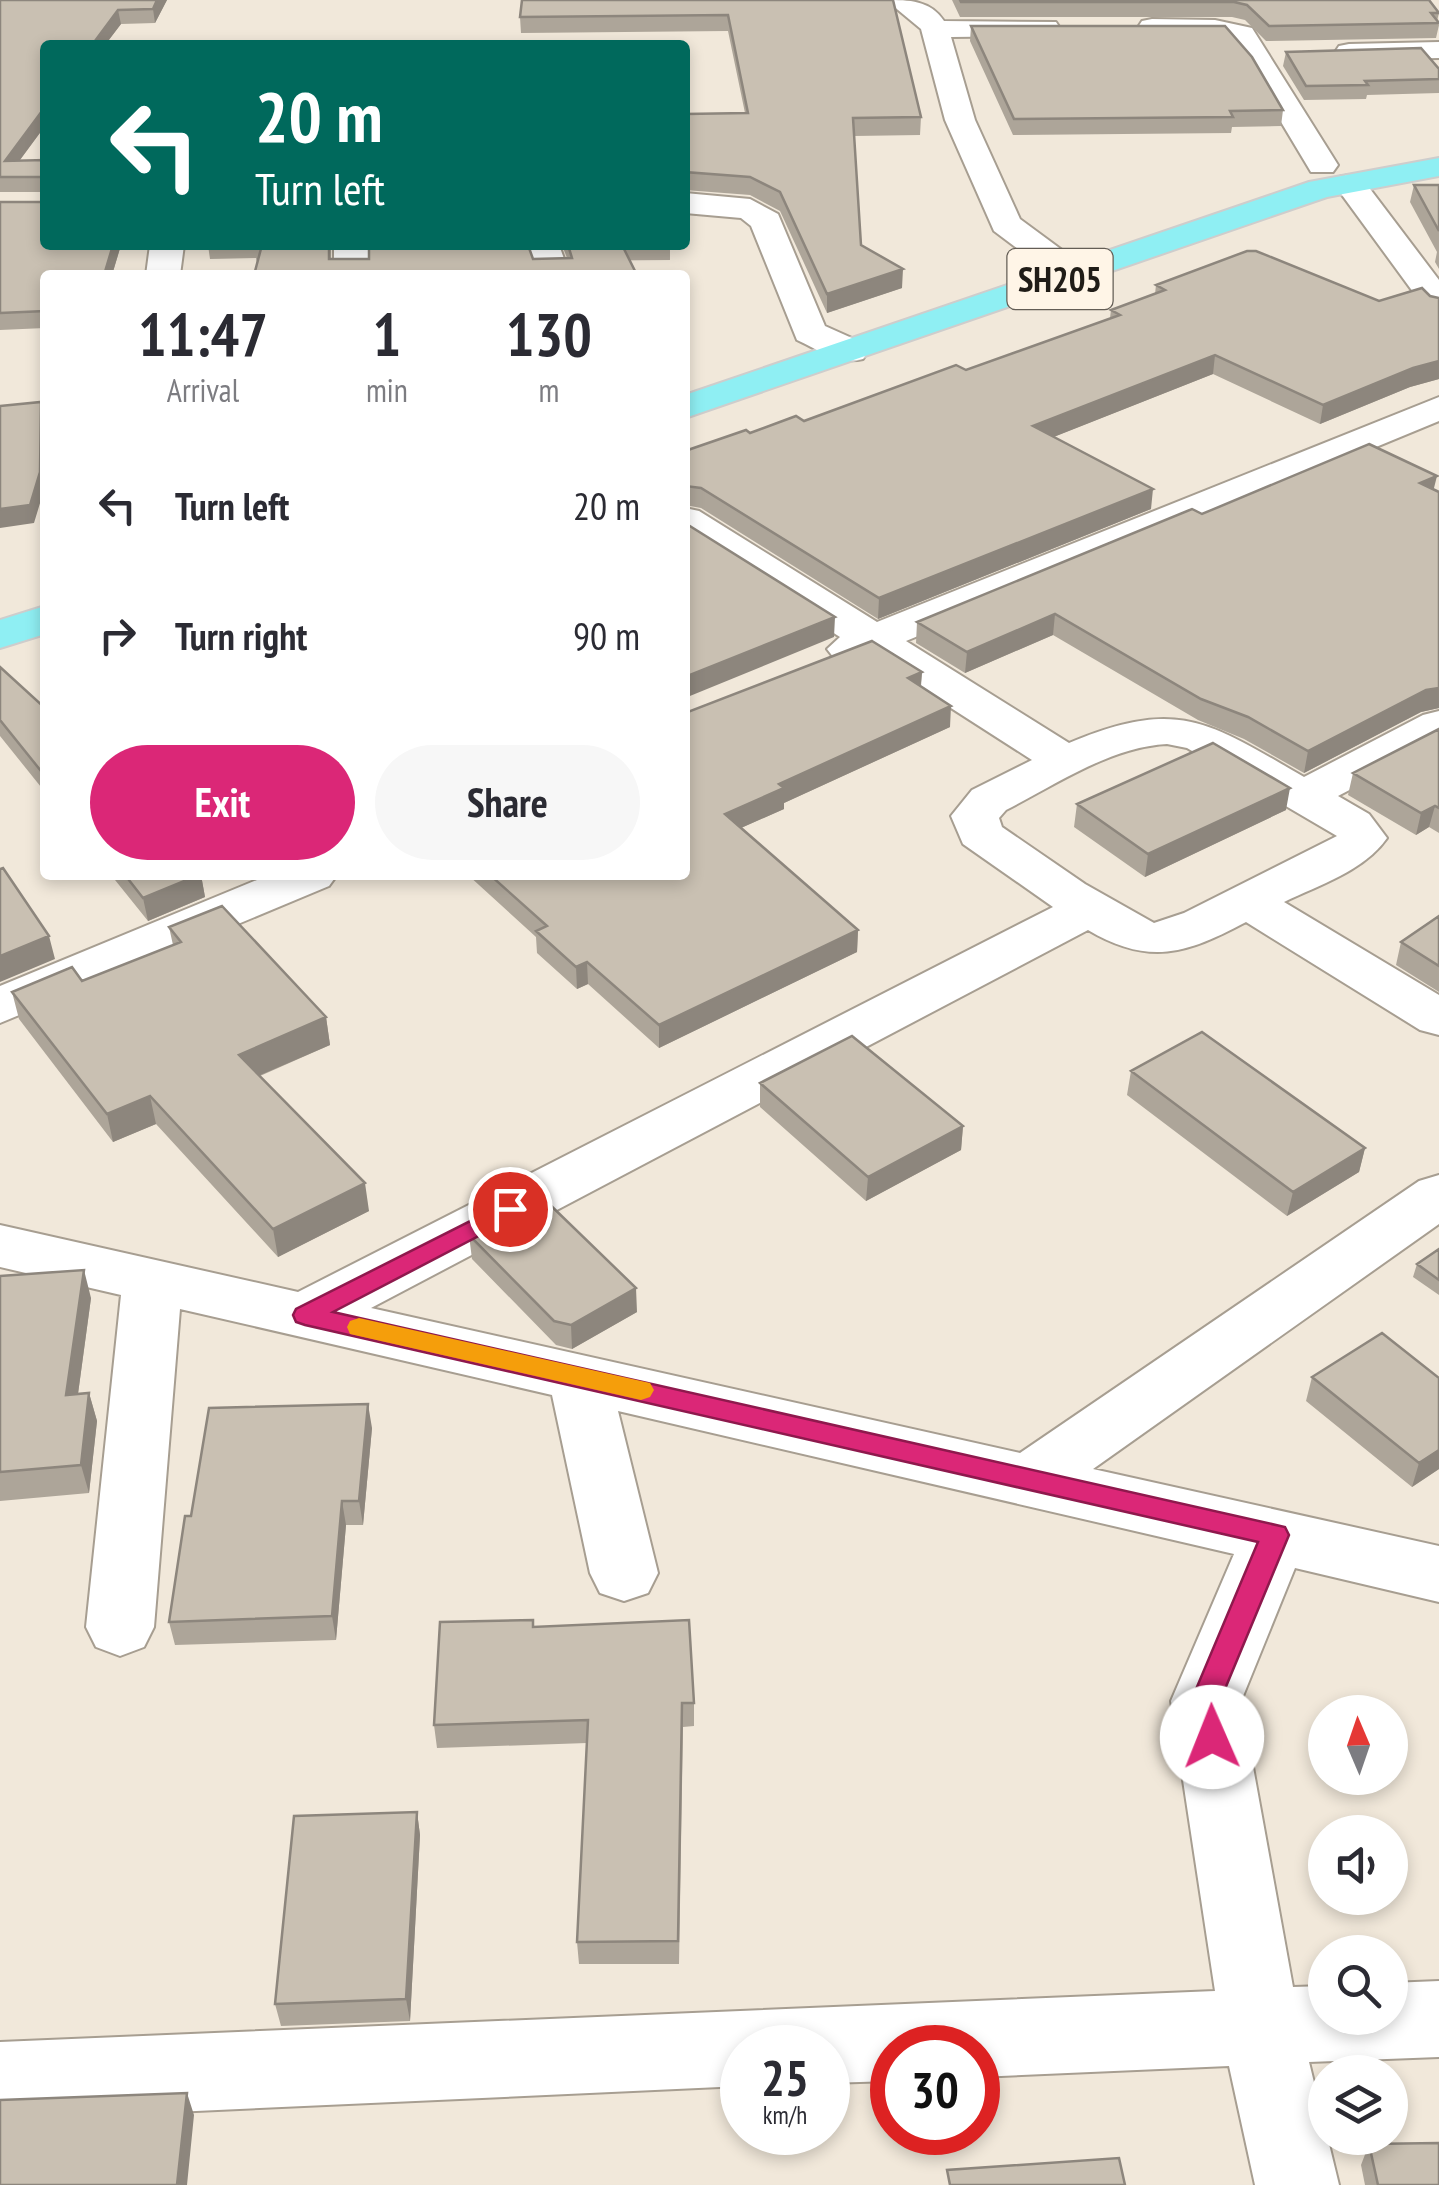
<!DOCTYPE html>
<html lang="en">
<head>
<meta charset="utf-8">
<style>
	:root { --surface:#fff; --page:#f7f7f7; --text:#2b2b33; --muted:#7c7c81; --accent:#db2777 }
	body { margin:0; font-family:"PT Sans Narrow",sans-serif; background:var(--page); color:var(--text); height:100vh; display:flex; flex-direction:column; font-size:38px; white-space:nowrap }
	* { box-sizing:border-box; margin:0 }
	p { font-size:32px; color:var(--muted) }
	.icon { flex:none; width:55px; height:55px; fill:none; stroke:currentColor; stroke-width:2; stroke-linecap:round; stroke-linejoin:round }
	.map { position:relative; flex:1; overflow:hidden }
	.details { position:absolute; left:40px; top:270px; width:650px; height:610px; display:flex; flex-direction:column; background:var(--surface); border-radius:10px; box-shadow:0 5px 15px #0003 }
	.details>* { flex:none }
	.banner { position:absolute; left:40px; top:40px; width:650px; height:210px; border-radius:10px; box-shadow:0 5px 15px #0003; background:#00695c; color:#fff; overflow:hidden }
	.needle { width:65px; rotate:358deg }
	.buttons { position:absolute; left:1308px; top:1695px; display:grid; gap:20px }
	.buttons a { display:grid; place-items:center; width:100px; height:100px; border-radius:50%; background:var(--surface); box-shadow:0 5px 15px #0003; font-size:50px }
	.speed { position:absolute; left:720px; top:2025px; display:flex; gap:20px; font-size:50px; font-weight:700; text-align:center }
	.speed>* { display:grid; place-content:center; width:130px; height:130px; border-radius:50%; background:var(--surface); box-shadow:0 5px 15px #0003; line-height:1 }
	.speed small { font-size:25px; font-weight:400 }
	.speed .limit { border:15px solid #d22; background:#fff; color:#111 }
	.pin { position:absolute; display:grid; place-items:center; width:85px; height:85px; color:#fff; margin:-42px; border:5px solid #fff; border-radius:50%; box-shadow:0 2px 10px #0007 }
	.me { position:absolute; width:110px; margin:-55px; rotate:359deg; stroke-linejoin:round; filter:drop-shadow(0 0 8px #0008) }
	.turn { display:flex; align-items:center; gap:35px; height:210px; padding:0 50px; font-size:45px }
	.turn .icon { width:130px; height:130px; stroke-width:2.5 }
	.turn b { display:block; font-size:70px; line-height:85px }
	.eta { display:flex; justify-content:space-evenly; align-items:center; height:170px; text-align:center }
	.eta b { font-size:60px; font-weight:700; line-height:70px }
	.action { display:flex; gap:20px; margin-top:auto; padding:20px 50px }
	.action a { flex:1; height:115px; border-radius:60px; background:var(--accent); color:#fff; font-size:40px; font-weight:700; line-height:115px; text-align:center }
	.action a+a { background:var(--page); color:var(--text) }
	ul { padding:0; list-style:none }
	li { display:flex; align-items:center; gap:30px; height:130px; padding:0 50px }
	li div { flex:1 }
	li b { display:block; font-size:38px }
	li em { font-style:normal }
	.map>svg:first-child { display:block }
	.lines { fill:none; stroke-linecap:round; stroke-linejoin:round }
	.minor-casing { stroke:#a79e91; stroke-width:4 }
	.major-casing { stroke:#cecdcc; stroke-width:4 }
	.minor { fill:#fff; fill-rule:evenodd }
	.major { fill:#8feff3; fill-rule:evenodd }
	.wall { fill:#ada599 }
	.shaded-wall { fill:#8d867d }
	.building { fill:#c9c0b2; stroke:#8d867d; stroke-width:2.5 }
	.route { fill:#db2777; stroke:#8e194d; stroke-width:2.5 }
	.slow { fill:#f59e0b }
	.labels { text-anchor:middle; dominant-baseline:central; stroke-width:10; stroke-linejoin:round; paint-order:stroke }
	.shield { fill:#fff5e7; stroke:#635d55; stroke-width:2.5 }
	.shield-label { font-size:35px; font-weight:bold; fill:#201c17 }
</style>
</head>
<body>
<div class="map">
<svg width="1439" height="2185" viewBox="0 0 1439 2185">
	<rect width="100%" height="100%" fill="#f1e8da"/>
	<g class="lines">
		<defs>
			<path id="minor" d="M 886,0 C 909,0 930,0 944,21 L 1056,22 L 1060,28 L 1046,36 L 951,37 L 975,120 L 1020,219 L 1085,267 L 1090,274 L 1085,281 L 1061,281 L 994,231 L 945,120 L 921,29 Z
				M 1152,19 L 1215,20 L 1252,28 L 1338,165 L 1333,172 L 1311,172 L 1232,40 L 1142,33 L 1138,27 L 1142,21 Z
				M 1439,42 L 1439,58 L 1349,60 L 1339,58 L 1335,52 L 1339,46 L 1349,44 Z
				M 1350,175 L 1361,177 L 1439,280 L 1439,314 L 1427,311 L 1334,184 L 1339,177 Z
				M 685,193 L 750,199 L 778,214 L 825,326 L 863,343 L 868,351 L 863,359 C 839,365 819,350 797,340 L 751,226 L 741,218 L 685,213 Z
				M 150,245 L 184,245 L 180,275 L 146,275 Z
				M 334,245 L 368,245 L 368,275 L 334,275 Z
				M 525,245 L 559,245 L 570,275 L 536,275 Z
				M 1439,397 L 1439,421 L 906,641 L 1069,743 C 1179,697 1208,722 1304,777 L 1423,715 L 1439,711 L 1439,743 L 1338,796 L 1369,814 L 1387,838 C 1364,871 1319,885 1284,902 L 1439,995 L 1439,1035 L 1420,1030 L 1246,922 C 1186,954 1149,966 1088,930 L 371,1308 L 1020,1453 L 1419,1181 L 1439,1175 L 1439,1224 L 1093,1469 L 1439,1546 L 1439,1602 L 1295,1568 L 1241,1701 L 1293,1987 L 1325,1986 L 1325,2018 L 1390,2018 L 1390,1983 L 1439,1981 L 1439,2057 L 1309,2062 L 1339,2185 L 1255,2185 L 1229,2066 L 978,2077 L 978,2048 L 892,2048 L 892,2081 L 828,2083 L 828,2048 L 742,2048 L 742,2086 L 0,2120 L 0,2042 L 1215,1991 L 1171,1701 L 1234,1554 L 618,1411 L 658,1573 L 648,1593 L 624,1601 L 600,1593 L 590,1573 L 552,1395 L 180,1309 L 154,1627 L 144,1647 L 120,1656 L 96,1647 L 86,1627 L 121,1295 L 0,1267 L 0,1225 L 298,1292 L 1053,907 L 963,844 L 951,816 L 972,790 L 1032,760 L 870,656 L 849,662 L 834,658 L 827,649 L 840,637 L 685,538 L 685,508 L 699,511 L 877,622 ZM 1167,744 L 1187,748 L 1337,836 L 1184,913 L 1154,923 L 1085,884 L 1002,827 L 999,818 L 1006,810 C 1055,785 1110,747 1167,744 Z
				M 269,875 L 337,875 L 329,886 L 0,1023 L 0,986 Z"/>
			<path id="major" d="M 1439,158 L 1439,176 L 1327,197 L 685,418 L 685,395 L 1309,182 Z
				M 45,606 L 45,634 L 0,648 L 0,620 Z"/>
		</defs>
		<use href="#minor" class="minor-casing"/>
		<use href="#major" class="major-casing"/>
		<use href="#minor" class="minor"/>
		<use href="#major" class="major"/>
	</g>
	<path class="wall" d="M 0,0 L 167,0 L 155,23 L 121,24 L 105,45 L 45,45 L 45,126 L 20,160 L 45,160 L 45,245 L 121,245 L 112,275 L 45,275 L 45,328 L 0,330 L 0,202 L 45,202 L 45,192 L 0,192 Z
		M 893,0 L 921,117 L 920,135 L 854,136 L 861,245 L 902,288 L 827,313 L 780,211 L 750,195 L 685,190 L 685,114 L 745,113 L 728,31 L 521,33 L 520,17 Z
		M 952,0 L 1429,0 L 1439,13 L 1437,21 L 1439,25 L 1436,38 L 1266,41 L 1245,20 L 1232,17 L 960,17 Z
		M 971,26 L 1283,110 L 1281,126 L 1232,127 L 1231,133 L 1013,135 L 970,41 Z
		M 1286,52 L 1439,69 L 1439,93 L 1367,95 L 1366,99 L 1304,100 L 1283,66 Z
		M 1414,185 L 1439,185 L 1439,269 L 1435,262 L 1437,252 L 1410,202 Z
		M 208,245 L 331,245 L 331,259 L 533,259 L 567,258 L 562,245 L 670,245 L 670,260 L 257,263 L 256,258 L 210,259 Z
		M 1156,285 L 1379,301 L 1430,296 L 1439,298 L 1439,379 L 1410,387 L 1320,424 L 1213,374 L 1053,437 L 1151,509 L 878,619 L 701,508 L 685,505 L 685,451 L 750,433 L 804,421 L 966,370 L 1110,318 L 1111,310 L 1155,294 Z
		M 1434,489 L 1439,492 L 1439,708 L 1421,712 L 1304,773 L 1244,739 L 1198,720 L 1053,635 L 965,673 L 916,643 L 917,622 L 1202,514 Z
		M 0,667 L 45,708 L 45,792 L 0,736 Z
		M 922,672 L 921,687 L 950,727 L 784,803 L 784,809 L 741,828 L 858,930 L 857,952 L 659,1048 L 588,984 L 577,989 L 537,953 L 536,937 L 468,875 L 685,875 Z
		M 1439,729 L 1439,833 L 1429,827 L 1416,835 L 1348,795 L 1353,773 Z
		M 1077,804 L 1286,810 L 1145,877 L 1074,827 Z
		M 111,875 L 201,875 L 205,897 L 148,921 Z
		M 1439,916 L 1439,992 L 1396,965 L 1401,942 Z
		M 169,927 L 326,1017 L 330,1045 L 260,1076 L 369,1211 L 278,1257 L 156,1124 L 113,1142 L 19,1019 L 12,992 L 82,981 L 173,945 Z
		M 1131,1071 L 1365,1148 L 1359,1172 L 1287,1216 L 1127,1095 Z
		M 760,1083 L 963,1126 L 961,1150 L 866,1201 L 760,1107 Z
		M 469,1235 L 637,1312 L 572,1349 L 556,1345 L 472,1259 Z
		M 1439,1249 L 1439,1295 L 1413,1277 L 1417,1264 Z
		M 0,1276 L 91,1298 L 78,1394 L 89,1393 L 97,1421 L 89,1493 L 0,1501 Z
		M 1312,1377 L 1439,1378 L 1439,1469 L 1412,1487 L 1306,1401 Z
		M 372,1428 L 363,1525 L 346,1525 L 336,1640 L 175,1645 L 169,1622 L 191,1516 Z
		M 534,1627 L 694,1703 L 694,1726 L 683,1727 L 679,1964 L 579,1964 L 577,1942 L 587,1743 L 437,1748 L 434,1725 Z
		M 417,1812 L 420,1835 L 410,2021 L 281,2026 L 275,2004 Z
		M 1369,2144 L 1439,2185 L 1365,2185 L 1361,2165 Z"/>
	<path class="shaded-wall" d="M 157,0 L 167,0 L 155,23 L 153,9 Z
		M 118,10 L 121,24 L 105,45 L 92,45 Z
		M 45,107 L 45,126 L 8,176 L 5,161 Z
		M 113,245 L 121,245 L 112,275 L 104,275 Z
		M 903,269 L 902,288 L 827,313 L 827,294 Z
		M 1215,355 L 1213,374 L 1031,446 L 1033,426 Z
		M 1439,361 L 1439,379 L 1410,387 L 1320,424 L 1323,405 L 1413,368 Z
		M 41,402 L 44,420 L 44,490 L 34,523 L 0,528 L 0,509 Z
		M 1437,476 L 1432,496 L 1420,483 Z
		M 1153,489 L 1151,509 L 878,619 L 879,598 Z
		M 1055,614 L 1053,635 L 965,673 L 967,652 Z
		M 835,617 L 834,637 L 685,698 L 685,677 Z
		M 922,672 L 920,693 L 908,678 Z
		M 1439,688 L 1439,708 L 1421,712 L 1304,773 L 1308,751 L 1426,690 Z
		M 951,706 L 950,727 L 784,803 L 784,809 L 725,835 L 725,814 L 779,784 Z
		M 1290,788 L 1286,810 L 1145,877 L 1148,854 Z
		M 1435,806 L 1429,827 L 1416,835 L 1421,813 Z
		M 199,875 L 201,875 L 205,897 L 148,921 L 143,898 Z
		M 858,930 L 857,952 L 659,1048 L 659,1025 Z
		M 49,936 L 55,959 L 0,982 L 0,956 Z
		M 587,962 L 588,984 L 577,989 L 576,967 Z
		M 326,1017 L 330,1045 L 244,1082 L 239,1055 Z
		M 150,1096 L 156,1124 L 113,1142 L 107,1114 Z
		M 963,1126 L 961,1150 L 866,1201 L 868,1177 Z
		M 1365,1148 L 1359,1172 L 1287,1216 L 1293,1192 Z
		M 365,1183 L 369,1211 L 278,1257 L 273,1229 Z
		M 84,1270 L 91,1298 L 74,1423 L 66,1395 Z
		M 636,1288 L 637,1312 L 572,1349 L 571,1325 Z
		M 89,1393 L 97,1421 L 89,1493 L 81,1465 Z
		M 368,1404 L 372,1428 L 363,1525 L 359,1501 Z
		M 1439,1450 L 1439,1469 L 1412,1487 L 1419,1463 Z
		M 342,1501 L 346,1525 L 336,1640 L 332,1616 Z
		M 417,1812 L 420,1835 L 410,2021 L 406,1999 Z
		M 187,2093 L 194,2115 L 187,2185 L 177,2185 Z"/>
	<path class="building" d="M 0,0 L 157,0 L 153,9 L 118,10 L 92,45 L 45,45 L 45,107 L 5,161 L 45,160 L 45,245 L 113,245 L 104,275 L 45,275 L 45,311 L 0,313 L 0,202 L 45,202 L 45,177 L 0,177 Z
		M 522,0 L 893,0 L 921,117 L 853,118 L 861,245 L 903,269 L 827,294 L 780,192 L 750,177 L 685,172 L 685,114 L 748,113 L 728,15 L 520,17 Z
		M 960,0 L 1429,0 L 1439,13 L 1431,13 L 1439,23 L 1269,26 L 1247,5 L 1234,2 L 961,2 Z
		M 971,26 L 1225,26 L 1252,57 L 1283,110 L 1230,111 L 1233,117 L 1014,119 Z
		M 1421,48 L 1439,69 L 1439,79 L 1365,81 L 1368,85 L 1306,86 L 1286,52 Z
		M 1414,185 L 1439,185 L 1439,231 Z
		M 262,245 L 329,245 L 329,259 L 369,259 L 369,245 L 528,245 L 533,259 L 572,258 L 568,245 L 622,245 L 637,275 L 254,275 Z
		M 1247,251 L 1256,251 L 1379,301 L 1422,288 L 1430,296 L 1439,298 L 1439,361 L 1413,368 L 1323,405 L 1215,355 L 1033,426 L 1153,489 L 879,598 L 701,488 L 685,486 L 685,451 L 746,430 L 750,433 L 796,416 L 804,421 L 956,365 L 966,370 L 1120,315 L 1111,310 L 1165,290 L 1156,285 Z
		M 41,402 L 40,472 L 30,505 L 0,509 L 0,406 Z
		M 1369,444 L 1437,476 L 1420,483 L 1439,492 L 1439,688 L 1426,690 L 1308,751 L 1248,717 L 1201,699 L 1055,614 L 967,652 L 917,622 L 1192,509 L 1202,514 Z
		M 685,523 L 835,617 L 685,677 Z
		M 872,641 L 922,672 L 908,678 L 951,706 L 779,784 L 784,788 L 725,814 L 858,930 L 659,1025 L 587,962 L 576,967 L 536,931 L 547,926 L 490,875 L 685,875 L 685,713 Z
		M 0,667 L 45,708 L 45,776 L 0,720 Z
		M 1439,729 L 1439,808 L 1435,806 L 1421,813 L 1353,773 Z
		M 1213,743 L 1290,788 L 1148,854 L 1077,804 Z
		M 3,868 L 49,936 L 0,956 L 0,869 Z
		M 125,875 L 199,875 L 143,898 Z
		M 222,906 L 326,1017 L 239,1055 L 365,1183 L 273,1229 L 150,1096 L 107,1114 L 12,992 L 72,967 L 82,981 L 181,942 L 169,927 Z
		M 1439,916 L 1439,966 L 1401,942 Z
		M 1202,1032 L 1365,1148 L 1293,1192 L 1131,1071 Z
		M 852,1036 L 963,1126 L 868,1177 L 760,1083 Z
		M 542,1197 L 636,1288 L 571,1325 L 554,1321 L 469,1235 Z
		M 1439,1249 L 1439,1280 L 1417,1264 Z
		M 84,1270 L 66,1395 L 89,1393 L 81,1465 L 0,1472 L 0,1276 Z
		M 1382,1333 L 1439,1378 L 1439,1450 L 1419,1463 L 1312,1377 Z
		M 368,1404 L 359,1501 L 342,1501 L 332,1616 L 169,1622 L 185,1516 L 191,1516 L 209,1408 Z
		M 533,1620 L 533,1627 L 689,1620 L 694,1703 L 682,1703 L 678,1941 L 577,1942 L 588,1720 L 434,1725 L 440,1622 Z
		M 417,1812 L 406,1999 L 275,2004 L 294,1816 Z
		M 187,2093 L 177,2185 L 0,2185 L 0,2100 Z
		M 1439,2143 L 1439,2185 L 1378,2185 L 1369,2144 Z
		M 1119,2158 L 1125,2185 L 950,2185 L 947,2170 Z"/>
	<path class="route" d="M 510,1201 L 522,1209 L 519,1215 L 333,1312 L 1285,1527 L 1289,1535 L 1220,1701 L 1226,1737 L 1222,1746 L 1212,1750 L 1201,1746 L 1191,1701 L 1258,1542 L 305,1325 L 296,1322 L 293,1315 L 296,1309 Z"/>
	<path class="slow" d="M 359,1318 L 641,1381 L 650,1383 L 654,1390 L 650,1397 L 641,1400 L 350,1334 L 347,1327 L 350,1321 Z"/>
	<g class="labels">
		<rect class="shield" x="1007.5" y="249" width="105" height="60" rx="8"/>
		<g class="shield-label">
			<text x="1060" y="279">SH205</text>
		</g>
	</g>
</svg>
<div class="buttons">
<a><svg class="needle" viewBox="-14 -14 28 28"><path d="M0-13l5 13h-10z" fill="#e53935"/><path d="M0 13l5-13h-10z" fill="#7c7c81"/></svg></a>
<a><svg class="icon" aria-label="sound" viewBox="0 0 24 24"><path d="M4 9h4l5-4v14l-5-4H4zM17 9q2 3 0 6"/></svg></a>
<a><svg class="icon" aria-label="search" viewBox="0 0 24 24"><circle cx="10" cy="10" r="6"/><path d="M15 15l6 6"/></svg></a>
<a><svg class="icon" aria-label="layers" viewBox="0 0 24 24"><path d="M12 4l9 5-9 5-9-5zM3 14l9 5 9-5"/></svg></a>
</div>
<div class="speed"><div>25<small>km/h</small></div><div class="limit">30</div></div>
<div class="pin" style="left:510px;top:1209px;background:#d93025"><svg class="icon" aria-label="arrive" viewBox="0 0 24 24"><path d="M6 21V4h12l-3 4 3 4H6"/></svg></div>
<svg class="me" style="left:1212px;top:1737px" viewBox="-20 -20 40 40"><circle r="19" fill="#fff"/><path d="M0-13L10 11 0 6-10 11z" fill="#db2777"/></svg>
<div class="banner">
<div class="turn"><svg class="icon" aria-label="left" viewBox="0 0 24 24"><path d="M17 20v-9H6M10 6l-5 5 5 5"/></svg><div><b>20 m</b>Turn left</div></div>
</div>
<section class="details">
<div class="eta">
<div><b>11:47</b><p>Arrival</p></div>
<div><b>1</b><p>min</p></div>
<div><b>130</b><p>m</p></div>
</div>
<ul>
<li><svg class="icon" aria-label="left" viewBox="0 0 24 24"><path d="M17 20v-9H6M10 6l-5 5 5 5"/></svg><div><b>Turn left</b></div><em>20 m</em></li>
<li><svg class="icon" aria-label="right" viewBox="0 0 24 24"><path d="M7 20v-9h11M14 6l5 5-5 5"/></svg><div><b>Turn right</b></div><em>90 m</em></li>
</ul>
<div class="action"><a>Exit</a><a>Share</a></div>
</section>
</div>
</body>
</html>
